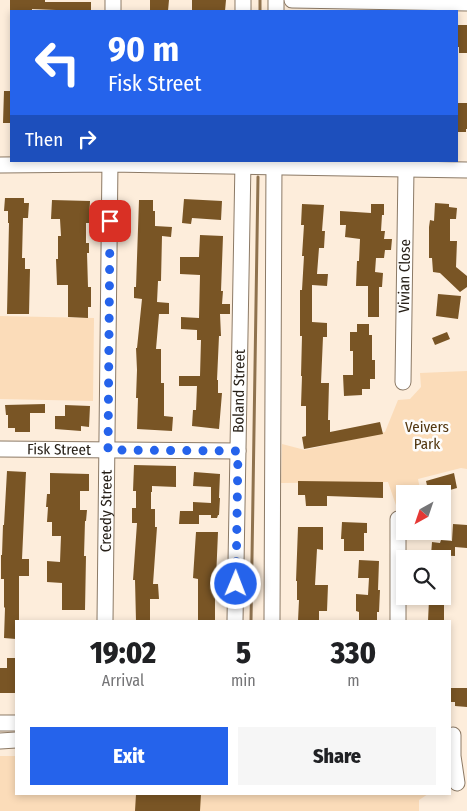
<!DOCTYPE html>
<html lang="en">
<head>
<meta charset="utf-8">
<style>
	:root { --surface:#fff; --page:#f6f6f6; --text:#202124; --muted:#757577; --accent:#2563eb }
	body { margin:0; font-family:"Fira Sans Condensed",sans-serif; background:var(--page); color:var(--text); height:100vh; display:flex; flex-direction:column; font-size:19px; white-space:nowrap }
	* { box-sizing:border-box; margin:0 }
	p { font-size:16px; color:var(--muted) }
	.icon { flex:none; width:28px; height:28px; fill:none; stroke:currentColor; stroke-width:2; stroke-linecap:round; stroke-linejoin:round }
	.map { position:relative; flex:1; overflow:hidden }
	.details { position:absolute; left:15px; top:620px; width:436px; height:175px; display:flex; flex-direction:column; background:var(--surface); border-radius:0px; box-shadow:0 2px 8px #0003 }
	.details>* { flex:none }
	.top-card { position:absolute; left:10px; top:10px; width:448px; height:152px; border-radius:0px; box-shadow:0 2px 8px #0003; background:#2563eb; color:#fff; overflow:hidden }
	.needle { width:32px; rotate:220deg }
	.fabs { position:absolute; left:396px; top:485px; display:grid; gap:10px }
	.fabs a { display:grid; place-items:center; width:55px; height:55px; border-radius:0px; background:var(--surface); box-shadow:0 2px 8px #0003; font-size:25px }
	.pin { position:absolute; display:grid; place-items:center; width:42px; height:42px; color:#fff; margin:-21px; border-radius:10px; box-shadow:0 2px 8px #0006 }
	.me { position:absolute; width:55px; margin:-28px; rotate:1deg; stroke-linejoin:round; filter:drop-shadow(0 0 4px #0008) }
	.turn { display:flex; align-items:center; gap:18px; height:105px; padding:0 15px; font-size:22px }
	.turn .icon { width:65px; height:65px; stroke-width:2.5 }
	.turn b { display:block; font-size:35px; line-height:42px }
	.then { display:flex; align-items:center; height:48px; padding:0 15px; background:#0003; gap:10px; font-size:19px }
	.eta { display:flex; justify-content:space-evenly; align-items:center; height:85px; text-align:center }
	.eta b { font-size:30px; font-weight:800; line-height:35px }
	.action { display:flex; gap:10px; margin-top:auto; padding:10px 15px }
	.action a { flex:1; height:58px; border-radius:0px; background:var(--accent); color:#fff; font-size:20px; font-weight:800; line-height:58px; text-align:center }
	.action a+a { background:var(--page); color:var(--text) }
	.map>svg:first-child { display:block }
	.green { fill:#fbdcb9 }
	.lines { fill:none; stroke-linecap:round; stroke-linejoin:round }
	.stream { stroke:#8f724e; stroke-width:3 }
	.building { fill:#795525 }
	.minor-casing { stroke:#8c7a66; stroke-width:17 }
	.minor { stroke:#fff; stroke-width:15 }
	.route { stroke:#2563eb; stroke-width:9; stroke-dasharray:0 16.2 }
	.labels { text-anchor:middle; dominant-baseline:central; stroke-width:5; stroke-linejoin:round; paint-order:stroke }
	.street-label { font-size:15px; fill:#272018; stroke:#fdfdfd }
	.park-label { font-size:15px; fill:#533710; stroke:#fdfdfd }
</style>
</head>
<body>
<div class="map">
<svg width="467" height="811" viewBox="0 0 467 811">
	<rect width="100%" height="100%" fill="#fdeddb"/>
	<path class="green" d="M 0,316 L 94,318 L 93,401 L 0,399 Z
		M 467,371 L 467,469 L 461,468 L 418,479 L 421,494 L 405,494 L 405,512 L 398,511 L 388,482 L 281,483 L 282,444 L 305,450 L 385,432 L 398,400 L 410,399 L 421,387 L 420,373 Z
		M 0,756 L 16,756 L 16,794 L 428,794 L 419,800 L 419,811 L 0,811 Z"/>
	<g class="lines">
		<path class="stream" d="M 260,11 L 260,0
			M 251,621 L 258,177"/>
	</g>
	<path class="building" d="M 10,0 L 45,0 L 45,2 L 91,2 L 91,11 L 56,11 L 56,10 L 32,9 L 32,11 L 10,11 Z
		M 150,0 L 169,0 L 168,11 L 150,11 Z
		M 192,0 L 226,0 L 225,11 L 192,11 Z
		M 457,25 L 467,25 L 467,53 L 459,53 L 459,47 L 456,47 Z
		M 4,91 L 11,91 L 11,123 L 3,123 Z
		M 456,103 L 467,103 L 467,129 L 466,129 L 466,132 L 456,132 Z
		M 5,198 L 24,198 L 24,203 L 29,203 L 28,218 L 23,218 L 22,258 L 25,258 L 25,269 L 30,269 L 29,314 L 7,314 L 9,223 L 8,223 L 8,211 L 4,211 Z
		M 184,199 L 222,201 L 221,220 L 192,218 L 191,224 L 182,223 Z
		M 52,200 L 90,201 L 89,223 L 86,223 L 86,243 L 89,243 L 89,253 L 87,253 L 88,287 L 91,287 L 91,307 L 88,307 L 88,318 L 68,317 L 68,285 L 57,285 L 56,259 L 58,259 L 58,236 L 61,236 L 60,219 L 51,219 Z
		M 139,200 L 153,200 L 153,211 L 155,211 L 155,226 L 172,227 L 171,237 L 162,236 L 161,281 L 158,281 L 157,302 L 169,303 L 169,314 L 159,314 L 156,349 L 161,349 L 161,383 L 164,383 L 164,416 L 173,417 L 172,431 L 137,429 L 138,398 L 136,398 L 137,370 L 136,348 L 137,348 L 142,299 L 134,298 L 134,287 L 136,287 Z
		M 435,203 L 449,204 L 449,207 L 457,208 L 456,219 L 450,219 L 450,241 L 457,241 L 456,267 L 467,276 L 467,287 L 460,292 L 440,273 L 433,272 L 432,258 L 429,258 L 429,227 L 430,220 L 434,221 Z
		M 302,204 L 324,205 L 322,231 L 325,231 L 324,248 L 319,248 L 317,274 L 328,274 L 327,286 L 312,285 L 312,322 L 327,323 L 327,337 L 323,337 L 321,383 L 329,383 L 328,420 L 330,420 L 330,432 L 380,422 L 383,434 L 304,449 L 302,437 L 306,436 L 306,406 L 301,406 L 302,376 L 301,376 L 302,336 L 300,336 L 300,290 L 302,290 L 304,256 L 302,256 L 304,225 L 301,225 Z
		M 371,204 L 384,204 L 384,215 L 382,215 L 381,231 L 385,231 L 384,239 L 392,239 L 391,250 L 385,250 L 384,258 L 376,258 L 375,272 L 383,273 L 382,287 L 379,287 L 379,317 L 368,317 L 368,286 L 356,286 L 357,261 L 359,261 L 360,239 L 345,237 L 346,225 L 340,225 L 340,211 L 371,213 Z
		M 200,235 L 223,236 L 221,291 L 223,291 L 222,304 L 230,304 L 230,314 L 220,314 L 221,336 L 219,336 L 217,380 L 218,380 L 218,393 L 222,393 L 219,429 L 192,426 L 193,410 L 196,410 L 197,386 L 179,386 L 179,376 L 200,376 L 201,340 L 197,340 L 197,330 L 181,329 L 181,317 L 199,318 L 200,275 L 180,274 L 180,257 L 199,257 Z
		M 438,294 L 461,296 L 458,319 L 436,316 Z
		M 357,324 L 369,324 L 369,335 L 372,335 L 372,360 L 375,360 L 375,379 L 370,379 L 370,389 L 362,389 L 362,395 L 344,396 L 343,375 L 353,375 L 353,351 L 350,351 L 350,332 L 357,332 Z
		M 447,332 L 450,339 L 435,345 L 432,338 Z
		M 45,404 L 45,413 L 30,413 L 30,432 L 15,432 L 15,428 L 8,428 L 8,415 L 6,415 L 5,405 Z
		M 65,405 L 90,406 L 89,427 L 81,426 L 81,431 L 55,429 L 55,416 L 65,416 Z
		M 134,465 L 176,466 L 176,487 L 152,486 L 152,492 L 151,492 L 151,509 L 155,509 L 155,527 L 157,527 L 153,584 L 158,584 L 159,599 L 150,599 L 150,621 L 136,621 L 135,580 L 133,580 L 137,523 L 132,523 L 132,508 L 136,508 L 136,491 L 133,491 Z
		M 7,471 L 26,472 L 22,559 L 29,559 L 29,576 L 19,576 L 19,621 L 16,621 L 16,639 L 4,638 L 5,608 L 4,607 L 4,579 L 1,579 L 1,555 L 2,555 L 3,525 L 4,525 Z
		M 194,472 L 220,474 L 219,498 L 220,498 L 219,515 L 218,515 L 217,518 L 211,518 L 211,515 L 199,515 L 199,524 L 179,524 L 180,511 L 193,511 L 193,502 L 211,503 L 211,487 L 193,486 Z
		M 50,473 L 89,474 L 89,491 L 80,491 L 80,510 L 87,510 L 86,521 L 85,521 L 84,556 L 86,556 L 85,610 L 62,610 L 62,583 L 47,582 L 47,561 L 60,562 L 61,536 L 52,536 L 52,522 L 47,522 L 48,507 L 46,507 L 47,494 L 50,494 Z
		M 454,473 L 457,488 L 443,492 L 443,494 L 429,494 L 426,481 Z
		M 298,481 L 383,482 L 383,498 L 327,496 L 327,506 L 306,506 L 305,495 L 298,495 Z
		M 342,522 L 367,523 L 367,533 L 364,533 L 364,551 L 344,551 L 344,539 L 341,539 Z
		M 453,524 L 467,525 L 467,548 L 455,547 L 455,556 L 431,555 L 432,542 L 440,543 L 441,540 L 452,541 Z
		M 298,527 L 323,527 L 323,550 L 317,549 L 315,585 L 328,585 L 327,611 L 319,611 L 319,621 L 298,621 L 299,600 L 297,600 L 297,581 L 296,581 Z
		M 196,532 L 218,532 L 216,579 L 215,579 L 215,621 L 198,621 L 198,579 L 193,578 Z
		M 359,560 L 379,561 L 378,590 L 380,590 L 379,612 L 377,612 L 377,621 L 359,621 L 359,612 L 356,611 L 356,594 L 368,595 L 369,578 L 358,578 Z
		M 432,596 L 444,596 L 444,621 L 428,621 L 429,600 L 431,600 Z
		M 7,658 L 16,658 L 16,693 L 0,693 L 0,668 L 7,668 Z
		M 450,688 L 467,688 L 467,707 L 455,706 L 455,702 L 450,702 Z
		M 136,794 L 201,794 L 200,811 L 135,811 Z"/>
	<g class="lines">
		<defs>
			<g id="minor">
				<path d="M 292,0 L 467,3"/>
				<path d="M 113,11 L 113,0"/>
				<path d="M 243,11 L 243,0"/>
				<path d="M 276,11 L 276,0"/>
				<path d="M 0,165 L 110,164 L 467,170"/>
				<path id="s1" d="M 403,382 L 406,169"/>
				<path id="s2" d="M 0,449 L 238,451"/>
				<path d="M 398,519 L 398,621"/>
				<path id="s3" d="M 105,621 L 110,161"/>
				<path id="s4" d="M 235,621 L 243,161"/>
				<path d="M 272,621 L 274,161"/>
				<path d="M 0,723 L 16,723"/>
				<path d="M 453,735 L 453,756 L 457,783"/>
				<path d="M 0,741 L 16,740"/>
			</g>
		</defs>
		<use href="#minor" class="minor-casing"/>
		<use href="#minor" class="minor"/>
	</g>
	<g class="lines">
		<path class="route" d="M 110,221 L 108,450 L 238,451 L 236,584"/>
	</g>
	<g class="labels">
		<g class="street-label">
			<text stroke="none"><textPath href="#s1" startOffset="106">Vivian Close</textPath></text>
			<text stroke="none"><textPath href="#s4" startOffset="230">Boland Street</textPath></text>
			<text stroke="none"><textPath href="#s2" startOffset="59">Fisk Street</textPath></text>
			<text stroke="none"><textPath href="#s3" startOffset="110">Creedy Street</textPath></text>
		</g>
		<g class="park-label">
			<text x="427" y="427">Veivers<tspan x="427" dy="17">Park</tspan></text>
		</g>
	</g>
</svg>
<div class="fabs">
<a><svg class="needle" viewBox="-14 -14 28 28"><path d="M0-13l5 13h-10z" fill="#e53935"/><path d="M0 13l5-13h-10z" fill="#757577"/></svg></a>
<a><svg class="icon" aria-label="search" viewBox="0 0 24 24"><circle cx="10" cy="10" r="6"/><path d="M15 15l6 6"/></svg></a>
</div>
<div class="pin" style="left:110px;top:221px;background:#d93025"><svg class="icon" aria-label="arrive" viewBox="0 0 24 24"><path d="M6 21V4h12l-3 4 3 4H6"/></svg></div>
<svg class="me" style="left:236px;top:584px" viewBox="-20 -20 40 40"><circle r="17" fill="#2563eb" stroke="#fff" stroke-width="3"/><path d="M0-11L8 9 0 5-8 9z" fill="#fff"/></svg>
<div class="top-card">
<div class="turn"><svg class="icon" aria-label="left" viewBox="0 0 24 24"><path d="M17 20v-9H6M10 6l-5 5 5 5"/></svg><div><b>90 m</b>Fisk Street</div></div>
<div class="then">Then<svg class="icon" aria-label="right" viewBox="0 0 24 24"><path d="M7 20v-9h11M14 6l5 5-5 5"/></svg></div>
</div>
<section class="details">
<div class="eta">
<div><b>19:02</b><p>Arrival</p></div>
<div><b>5</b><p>min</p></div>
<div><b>330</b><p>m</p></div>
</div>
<div class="action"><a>Exit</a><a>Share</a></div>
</section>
</div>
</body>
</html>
